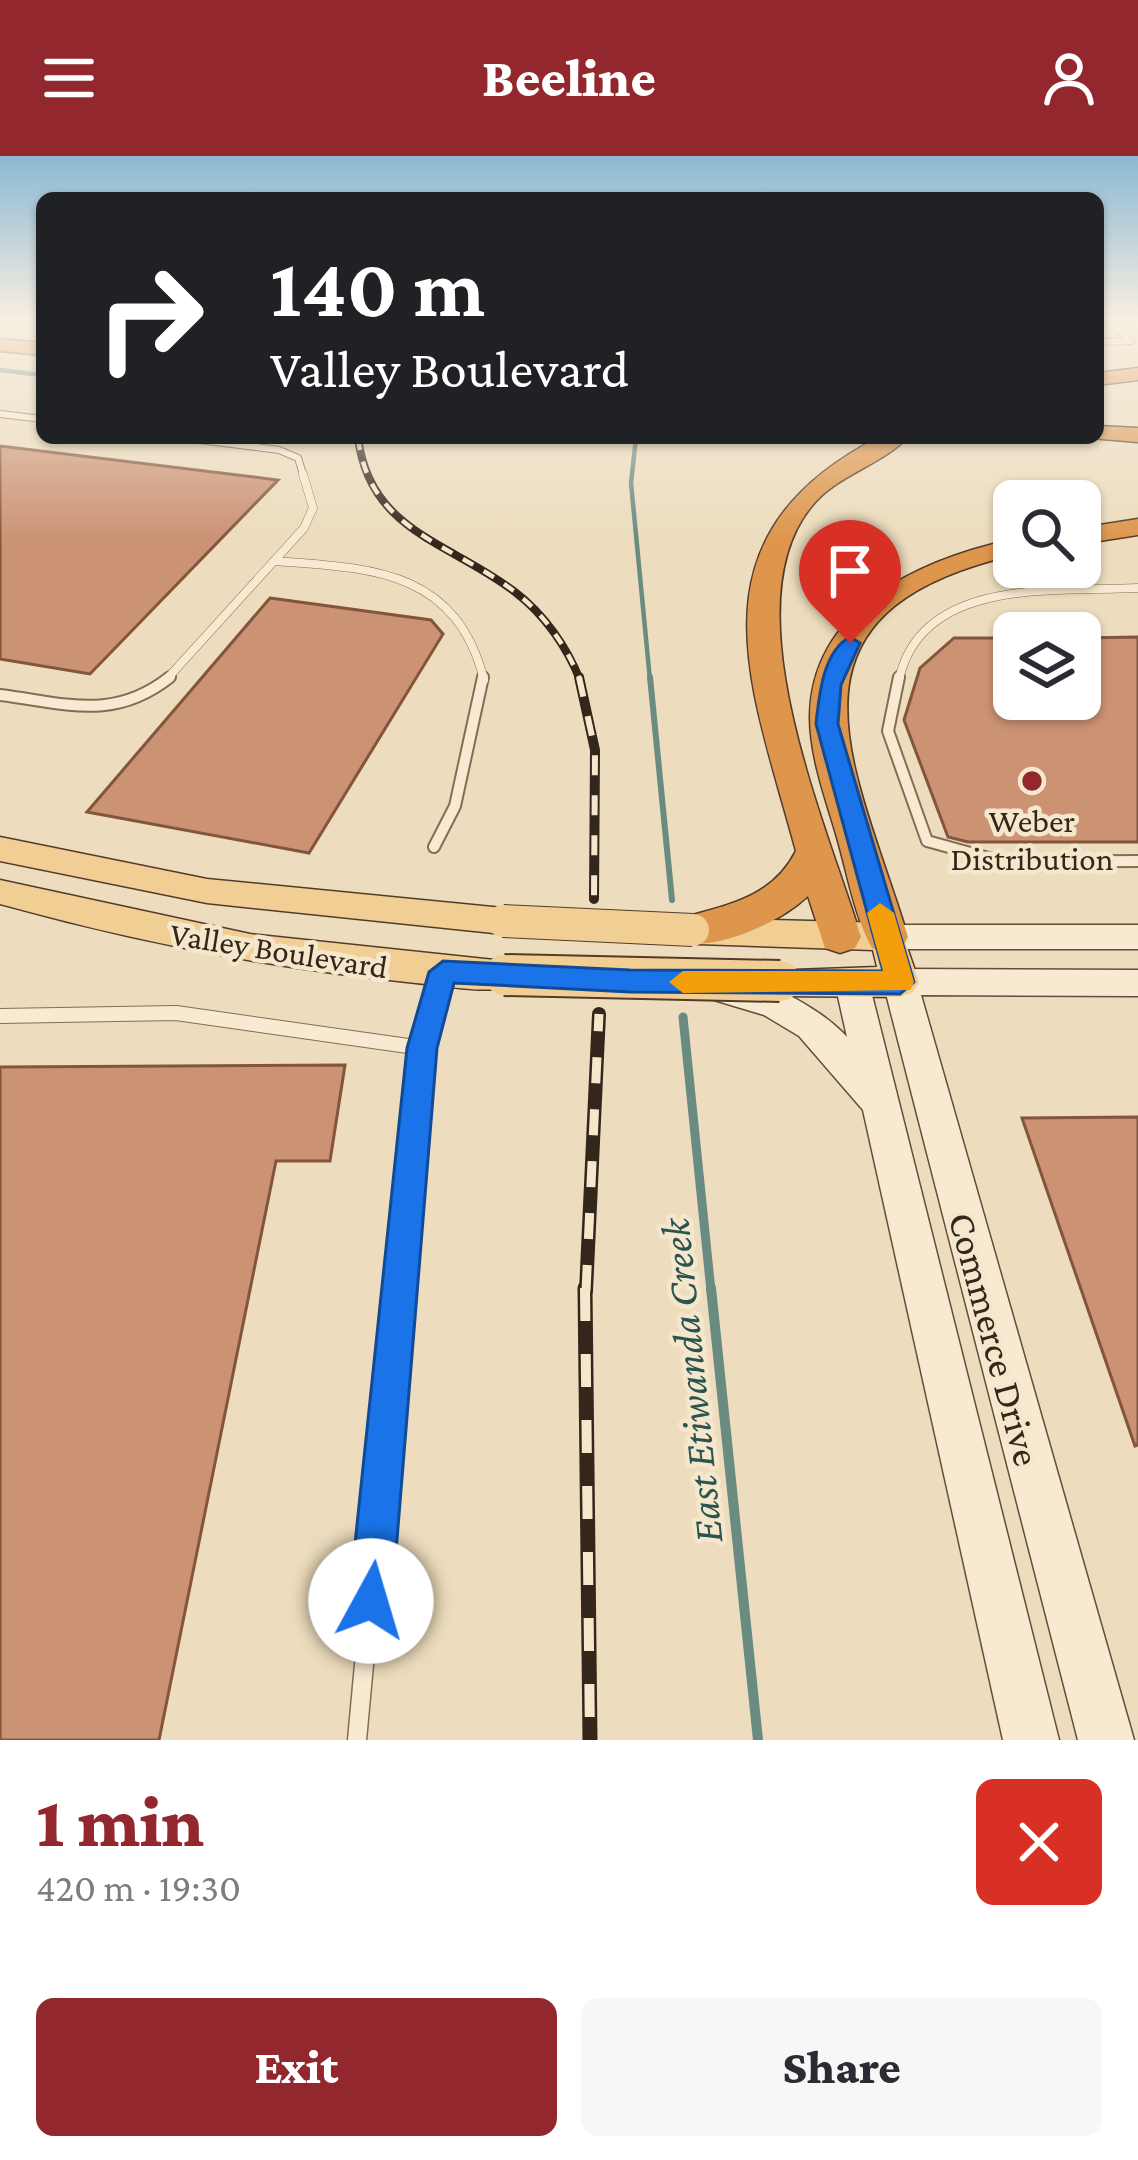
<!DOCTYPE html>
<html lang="en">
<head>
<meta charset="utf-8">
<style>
	:root { --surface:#fff; --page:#f7f7f7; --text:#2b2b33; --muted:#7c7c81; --accent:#93272e }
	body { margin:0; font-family:"Crimson Pro",serif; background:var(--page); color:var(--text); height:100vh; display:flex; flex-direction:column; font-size:45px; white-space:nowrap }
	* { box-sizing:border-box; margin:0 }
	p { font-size:39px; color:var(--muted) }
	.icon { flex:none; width:66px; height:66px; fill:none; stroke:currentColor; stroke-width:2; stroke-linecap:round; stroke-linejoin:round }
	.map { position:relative; height:1584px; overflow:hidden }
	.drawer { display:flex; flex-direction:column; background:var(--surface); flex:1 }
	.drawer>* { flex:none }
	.banner { position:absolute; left:36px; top:36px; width:1068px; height:252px; border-radius:18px; box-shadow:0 3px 9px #0004; background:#202124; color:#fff; overflow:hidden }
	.tools { position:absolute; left:993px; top:324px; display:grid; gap:24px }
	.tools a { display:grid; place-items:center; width:108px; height:108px; border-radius:18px; background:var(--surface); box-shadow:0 3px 9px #0004; font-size:60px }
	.pin { position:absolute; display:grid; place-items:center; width:102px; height:102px; color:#fff; margin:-123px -51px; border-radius:50% 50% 50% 0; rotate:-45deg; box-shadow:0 0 12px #0007 }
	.pin .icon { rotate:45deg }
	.me { position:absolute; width:132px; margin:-66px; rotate:6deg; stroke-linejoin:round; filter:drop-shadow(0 0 9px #0008) }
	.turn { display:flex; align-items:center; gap:42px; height:252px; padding:0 36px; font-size:54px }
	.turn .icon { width:156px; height:156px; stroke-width:2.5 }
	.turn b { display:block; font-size:84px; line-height:102px }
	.round { display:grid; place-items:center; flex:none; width:126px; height:126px; border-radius:18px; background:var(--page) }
	.overview { display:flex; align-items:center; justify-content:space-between; height:204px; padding:0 36px }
	h1 { font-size:72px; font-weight:800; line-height:90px; color:var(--accent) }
	.cta { display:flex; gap:24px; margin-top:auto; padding:24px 36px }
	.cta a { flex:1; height:138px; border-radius:18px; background:var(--accent); color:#fff; font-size:48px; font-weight:800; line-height:138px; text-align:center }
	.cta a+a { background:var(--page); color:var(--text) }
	header { display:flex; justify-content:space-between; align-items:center; height:156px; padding:0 36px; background:var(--accent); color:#fff; font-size:54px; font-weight:800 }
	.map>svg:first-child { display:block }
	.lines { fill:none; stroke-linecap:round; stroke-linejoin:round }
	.stream-far3 { stroke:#698b81; stroke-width:4.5 }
	.stream-far2 { stroke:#698b81; stroke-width:6 }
	.stream-far1 { stroke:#698b81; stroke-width:9 }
	.stream { stroke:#698b81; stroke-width:10 }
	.building { fill:#cb9273; stroke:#83553d; stroke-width:3 }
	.lane-far4-casing { stroke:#846c57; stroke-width:8 }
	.lane-far3-casing { stroke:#846c57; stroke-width:9 }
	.lane-far2-casing { stroke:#846c57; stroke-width:14 }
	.lane-far1-casing { stroke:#846c57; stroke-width:16 }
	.lane-casing { stroke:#846c57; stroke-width:21 }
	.secondary-casing { stroke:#664d3a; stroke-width:3 }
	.primary-casing { stroke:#523b2b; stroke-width:3 }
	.highway-casing { stroke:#523b2b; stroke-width:3 }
	.lane-far4 { stroke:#f8ead0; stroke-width:6 }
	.lane-far3 { stroke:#f8ead0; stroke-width:8 }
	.lane-far2 { stroke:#f8ead0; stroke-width:10 }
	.lane-far1 { stroke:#f8ead0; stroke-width:14 }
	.lane { stroke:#f8ead0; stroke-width:18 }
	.secondary { fill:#f8ead0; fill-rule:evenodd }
	.primary { fill:#f1cf94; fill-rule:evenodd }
	.highway { fill:#de954c; fill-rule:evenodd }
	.rail-far3-casing { stroke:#34261b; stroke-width:8 }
	.rail-far2-casing { stroke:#34261b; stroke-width:10 }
	.rail-far1-casing { stroke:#34261b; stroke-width:14 }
	.rail-casing { stroke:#34261b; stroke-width:15 }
	.rail-far3 { stroke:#f5e7cc; stroke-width:4.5; stroke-dasharray:12; stroke-linecap:butt }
	.rail-far2 { stroke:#f5e7cc; stroke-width:6; stroke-dasharray:20; stroke-linecap:butt }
	.rail-far1 { stroke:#f5e7cc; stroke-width:9; stroke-dasharray:26; stroke-linecap:butt }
	.rail { stroke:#f5e7cc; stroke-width:10; stroke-dasharray:33; stroke-linecap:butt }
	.primary-bridge-far1-casing { stroke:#523b2b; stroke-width:34; stroke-linecap:butt }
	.primary-bridge-casing { stroke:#523b2b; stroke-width:44; stroke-linecap:butt }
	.primary-bridge-far1 { stroke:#f1cf94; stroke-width:32 }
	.primary-bridge { stroke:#f1cf94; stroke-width:40 }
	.route { fill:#1a73e8; stroke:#114b97; stroke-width:3 }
	.slow { fill:#f59e0b }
	.poi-dot { fill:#93272e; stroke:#f5e7cc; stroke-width:4.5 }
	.labels { text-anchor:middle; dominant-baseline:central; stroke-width:9; stroke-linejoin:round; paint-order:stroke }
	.poi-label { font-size:33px; fill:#34261b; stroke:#f5e7cc }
	.street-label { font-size:33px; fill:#34261b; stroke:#f5e7cc }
	.near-street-label { font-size:39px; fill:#34261b; stroke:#f5e7cc }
	.near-water-label { font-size:42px; font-style:italic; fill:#2a544f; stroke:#f5e7cc }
</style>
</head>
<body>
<header><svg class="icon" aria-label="menu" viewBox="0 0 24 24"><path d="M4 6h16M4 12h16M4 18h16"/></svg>Beeline<svg class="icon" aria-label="person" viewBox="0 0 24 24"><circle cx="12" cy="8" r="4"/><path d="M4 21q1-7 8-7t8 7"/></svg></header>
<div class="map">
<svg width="1138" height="1584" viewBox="0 0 1138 1584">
	<rect width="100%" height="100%" fill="#eddcbd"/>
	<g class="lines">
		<path class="stream-far3" d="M 0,214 L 42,219
			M 636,282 L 631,327 L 650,524"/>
		<path class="stream-far2" d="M 650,521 L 672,744"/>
		<path class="stream-far1" d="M 683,861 L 711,1135"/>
		<path class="stream" d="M 711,1132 L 758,1584"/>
	</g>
	<path class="building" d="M 0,290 L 278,324 L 90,518 L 0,503 Z
		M 270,442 L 431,464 L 443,478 L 309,697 L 87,656 Z
		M 1138,481 L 1138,686 L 968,686 L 948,681 L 904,564 L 920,512 L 954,482 L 1014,482 L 1014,543 L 1080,543 L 1080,482 Z
		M 345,909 L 330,1005 L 276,1005 L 159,1584 L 0,1584 L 0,911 Z
		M 1138,961 L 1138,1289 L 1135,1290 L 1022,962 Z"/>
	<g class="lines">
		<defs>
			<path id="lane-far4" d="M 1098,186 L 1131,185 L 1105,163
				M 0,258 L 42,263
				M 184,282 L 279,294 L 298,302 L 304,321"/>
			<path id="lane-far3" d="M 275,405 C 370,412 456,413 484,524
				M 166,524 L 304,372 L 313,352 L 303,318
				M 899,524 C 921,420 1058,436 1138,432"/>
			<path id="lane-far2" d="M 899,521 L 888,575 L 927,685 L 1003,706 L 1138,705
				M 0,539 C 66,547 113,566 170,521
				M 434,691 L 455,650 L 483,521"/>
			<path id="lane-far1" d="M 0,860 L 176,857 L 422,892
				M 399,1135 L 422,892 L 443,817"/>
			<path id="lane" d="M 357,1584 L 399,1132"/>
			<path id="secondary" d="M 887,769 L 1138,769 L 1138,793 L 887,793 L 871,781 Z
				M 900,813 L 1138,814 L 1138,840 L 921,839 L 1134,1584 L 1078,1584 L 883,826 L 888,817 Z
				M 852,814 L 864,818 L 869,827 L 1059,1584 L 1003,1584 L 863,954 L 799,880 L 764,859 L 714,844 L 709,834 L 714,824 C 752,812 822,853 847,881 L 835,827 L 840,818 Z"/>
			<path id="primary" d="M 0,681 L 207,723 L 503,752 L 515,756 L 521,765 L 515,774 L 503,778 L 207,747 L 0,705 Z
				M 0,724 L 250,778 L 504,805 L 517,809 L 522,819 L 517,829 C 487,839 448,830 416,827 C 275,813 137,786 0,748 Z
				M 698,762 L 887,767 L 900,771 L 919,826 L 913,836 L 900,841 L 780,840 L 767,835 L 761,825 L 767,815 L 877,811 L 873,794 L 698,788 L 685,784 L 680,775 L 685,766 Z"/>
			<path id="highway" d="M 0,183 L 42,187 L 42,199 L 0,195 Z
				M 1138,212 L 1138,224 L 1098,229 L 1098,217 Z
				M 1098,270 L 1138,272 L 1138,286 L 1090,282 L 1098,282 Z
				M 877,282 L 907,282 C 880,310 836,319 811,351 C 730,451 827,670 861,781 L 855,792 L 840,797 L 825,792 L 808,740 C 780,766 716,797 678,785 L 672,774 L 678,763 C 725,749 772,743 796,695 C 750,525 685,383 877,282 Z
				M 1138,363 L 1138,379 L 1080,388 L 1080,372 Z
				M 1014,383 L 1014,399 C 764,457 855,609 908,781 L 902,792 L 887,797 L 872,792 C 854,759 847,715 836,678 C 825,641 810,600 810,561 C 811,451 922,403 1014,383 Z"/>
		</defs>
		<use href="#lane-far4" class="lane-far4-casing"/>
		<use href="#lane-far3" class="lane-far3-casing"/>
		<use href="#lane-far2" class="lane-far2-casing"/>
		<use href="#lane-far1" class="lane-far1-casing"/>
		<use href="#lane" class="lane-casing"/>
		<use href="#secondary" class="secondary-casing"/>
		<use href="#primary" class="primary-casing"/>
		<use href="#highway" class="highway-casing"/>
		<use href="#lane-far4" class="lane-far4"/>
		<use href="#lane-far3" class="lane-far3"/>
		<use href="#lane-far2" class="lane-far2"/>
		<use href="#lane-far1" class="lane-far1"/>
		<use href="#lane" class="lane"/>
		<use href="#secondary" class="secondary"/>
		<use href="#primary" class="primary"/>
		<use href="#highway" class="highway"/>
		<defs>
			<path id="rail-far3" d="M 358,282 C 370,376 450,386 515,436 C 544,458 567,491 580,524"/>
			<path id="rail-far2" d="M 579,521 L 595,594 L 594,743"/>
			<path id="rail-far1" d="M 586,1135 L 599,858"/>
			<path id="rail" d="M 585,1132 L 590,1584"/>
		</defs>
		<use href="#rail-far3" class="rail-far3-casing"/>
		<use href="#rail-far2" class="rail-far2-casing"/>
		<use href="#rail-far1" class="rail-far1-casing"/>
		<use href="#rail" class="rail-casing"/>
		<use href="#rail-far3" class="rail-far3"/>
		<use href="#rail-far2" class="rail-far2"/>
		<use href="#rail-far1" class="rail-far1"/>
		<use href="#rail" class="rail"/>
		<defs>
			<path id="primary-bridge-far1" d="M 503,765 L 693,774"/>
			<path id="primary-bridge" d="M 504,819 L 780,825"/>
		</defs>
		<use href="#primary-bridge-far1" class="primary-bridge-far1-casing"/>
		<use href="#primary-bridge" class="primary-bridge-casing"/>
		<use href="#primary-bridge-far1" class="primary-bridge-far1"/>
		<use href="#primary-bridge" class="primary-bridge"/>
	</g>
	<linearGradient id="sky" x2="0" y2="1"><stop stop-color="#8bb8d3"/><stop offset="0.42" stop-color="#f7efe1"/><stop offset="1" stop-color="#f7efe1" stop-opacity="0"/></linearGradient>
	<rect width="1138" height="385" fill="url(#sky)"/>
	<path class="route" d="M 850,481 L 860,487 L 841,529 L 838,568 L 914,826 L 900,838 L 630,836 L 454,827 L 437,892 L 392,1445 L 386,1460 L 371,1466 L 356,1460 L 349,1445 L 407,892 L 429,816 L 443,805 L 630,814 L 883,815 L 816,568 C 819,540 823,495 850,481 Z"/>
	<path class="slow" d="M 880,747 L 894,757 L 914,826 L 910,834 L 683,837 L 669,826 L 683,815 L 883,815 L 867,757 Z"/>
	<circle class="poi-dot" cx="1032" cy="625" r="12"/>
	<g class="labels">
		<g class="poi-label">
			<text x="1032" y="664">Weber<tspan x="1032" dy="38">Distribution</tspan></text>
		</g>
		<g class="street-label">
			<text transform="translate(279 794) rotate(9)">Valley Boulevard</text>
		</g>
		<g class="near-street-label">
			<text transform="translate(995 1183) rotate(75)">Commerce Drive</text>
		</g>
		<g class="near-water-label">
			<text transform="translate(691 1225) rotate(-96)">East Etiwanda Creek</text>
		</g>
	</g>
</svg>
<div class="tools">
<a><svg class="icon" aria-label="search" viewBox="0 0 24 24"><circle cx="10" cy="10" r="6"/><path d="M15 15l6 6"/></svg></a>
<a><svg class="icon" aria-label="layers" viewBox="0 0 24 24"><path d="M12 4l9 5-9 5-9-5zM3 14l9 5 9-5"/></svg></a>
</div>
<div class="pin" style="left:850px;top:487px;background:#d93025"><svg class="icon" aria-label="arrive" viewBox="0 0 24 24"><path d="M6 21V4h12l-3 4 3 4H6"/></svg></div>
<svg class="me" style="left:371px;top:1445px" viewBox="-20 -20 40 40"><circle r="19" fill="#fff"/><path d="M0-13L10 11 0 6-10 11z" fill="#1a73e8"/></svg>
<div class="banner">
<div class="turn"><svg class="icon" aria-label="right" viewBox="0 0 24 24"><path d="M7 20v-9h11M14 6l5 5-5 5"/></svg><div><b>140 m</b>Valley Boulevard</div></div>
</div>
</div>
<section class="drawer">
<div class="overview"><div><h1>1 min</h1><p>420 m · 19:30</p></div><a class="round" style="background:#d93025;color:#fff"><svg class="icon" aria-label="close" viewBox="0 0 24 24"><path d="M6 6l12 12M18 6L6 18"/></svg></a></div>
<div class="cta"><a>Exit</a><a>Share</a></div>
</section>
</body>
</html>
